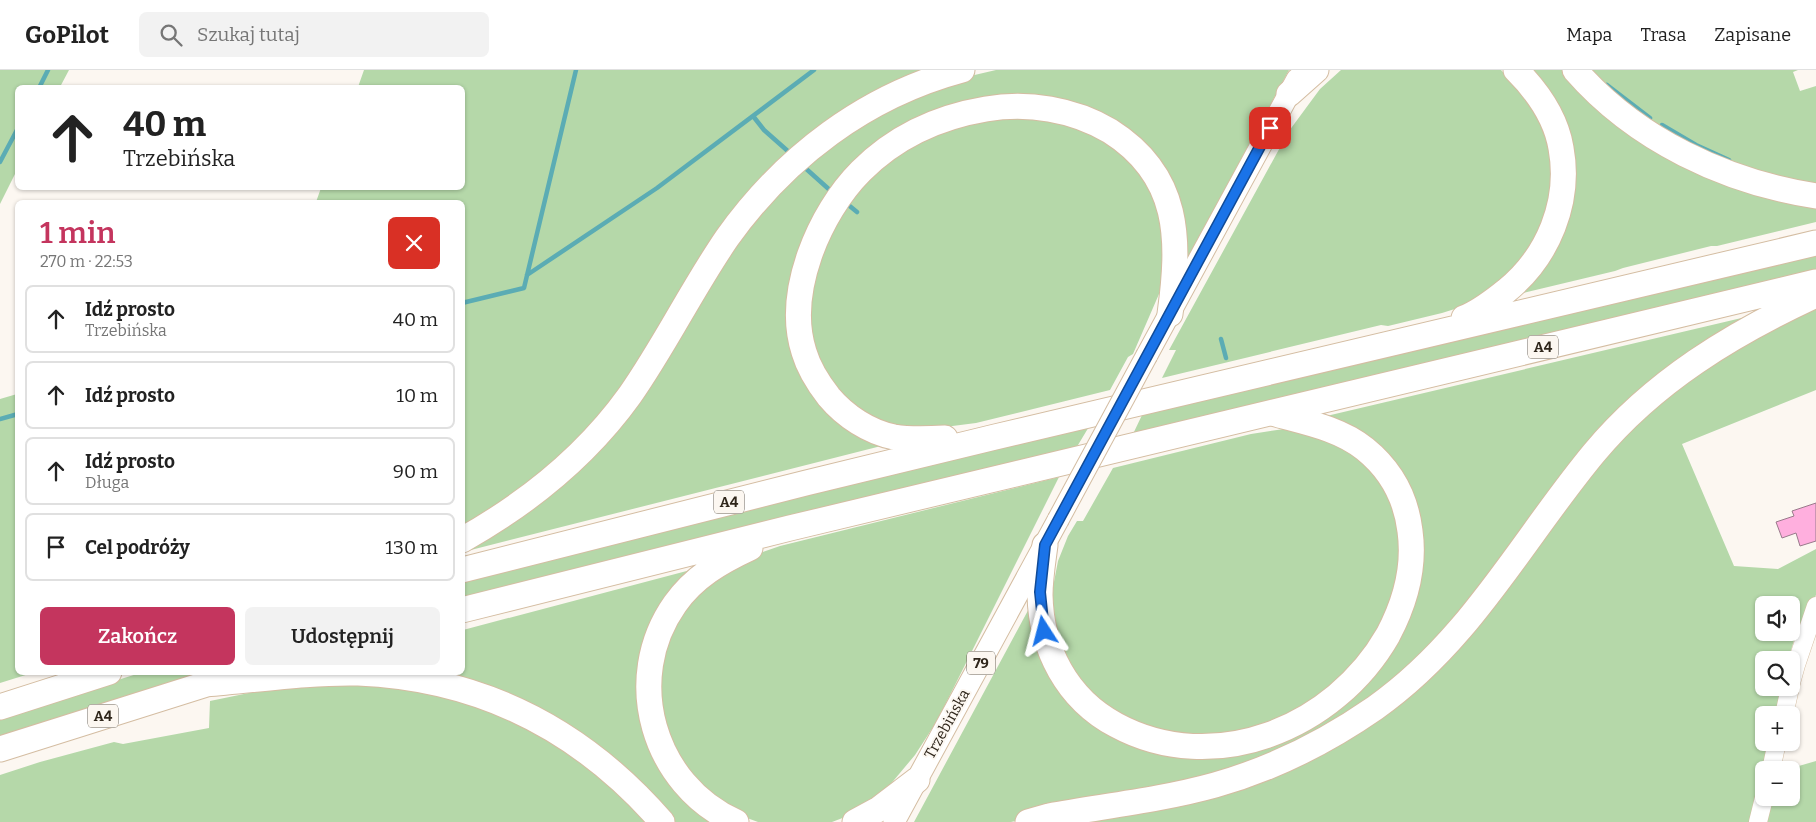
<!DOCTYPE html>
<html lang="pl">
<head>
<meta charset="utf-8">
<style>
	:root { --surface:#fff; --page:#f2f2f2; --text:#222; --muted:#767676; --line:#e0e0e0; --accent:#c4355e }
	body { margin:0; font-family:Bitter,serif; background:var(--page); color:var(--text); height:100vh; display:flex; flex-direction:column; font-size:19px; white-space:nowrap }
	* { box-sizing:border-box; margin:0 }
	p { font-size:16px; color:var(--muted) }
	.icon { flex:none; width:28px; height:28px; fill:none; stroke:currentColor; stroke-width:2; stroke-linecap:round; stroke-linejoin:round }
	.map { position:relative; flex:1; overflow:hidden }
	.sheet { position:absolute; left:15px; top:130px; width:450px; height:475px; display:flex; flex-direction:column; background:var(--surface); border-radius:8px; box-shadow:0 1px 4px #0004 }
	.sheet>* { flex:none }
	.top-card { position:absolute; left:15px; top:15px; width:450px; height:105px; border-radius:8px; box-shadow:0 1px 4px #0004; background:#fff; color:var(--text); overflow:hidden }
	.fabs { position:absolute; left:1755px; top:526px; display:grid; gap:10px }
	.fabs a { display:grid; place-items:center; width:45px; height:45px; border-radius:8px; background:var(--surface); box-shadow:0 1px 4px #0004; font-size:25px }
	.pin { position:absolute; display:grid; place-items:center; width:42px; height:42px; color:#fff; margin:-21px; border-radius:10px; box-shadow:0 2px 8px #0006 }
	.me { position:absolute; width:55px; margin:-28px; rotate:351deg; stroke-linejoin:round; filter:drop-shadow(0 0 4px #0008) }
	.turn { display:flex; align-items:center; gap:18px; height:105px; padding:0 25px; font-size:22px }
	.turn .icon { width:65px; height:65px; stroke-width:2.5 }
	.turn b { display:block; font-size:35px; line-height:42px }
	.round { display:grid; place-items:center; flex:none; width:52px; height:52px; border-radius:8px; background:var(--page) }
	.overview { display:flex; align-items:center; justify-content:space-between; height:85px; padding:0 25px }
	h1 { font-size:30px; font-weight:600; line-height:38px; color:var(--accent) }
	.primary-button { display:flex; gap:10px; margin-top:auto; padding:10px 25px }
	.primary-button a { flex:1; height:58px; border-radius:8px; background:var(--accent); color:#fff; font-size:20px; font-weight:600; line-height:58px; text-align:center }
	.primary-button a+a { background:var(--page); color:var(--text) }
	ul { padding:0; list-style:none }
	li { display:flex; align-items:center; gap:15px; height:68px; margin:0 10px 8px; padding:0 15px; border:2px solid var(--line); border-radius:8px }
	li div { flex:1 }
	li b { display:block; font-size:19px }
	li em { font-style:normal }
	header { display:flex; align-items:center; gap:30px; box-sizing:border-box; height:70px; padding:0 25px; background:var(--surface); border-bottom:1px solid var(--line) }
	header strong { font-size:24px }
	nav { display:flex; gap:28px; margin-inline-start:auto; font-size:18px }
	.search { width:350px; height:45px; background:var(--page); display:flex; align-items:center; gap:12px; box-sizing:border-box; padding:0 18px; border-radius:8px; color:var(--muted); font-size:19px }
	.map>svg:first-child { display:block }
	.green { fill:#b5d8a9; fill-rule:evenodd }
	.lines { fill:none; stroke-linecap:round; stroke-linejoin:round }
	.stream { stroke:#5bacb4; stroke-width:4.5 }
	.building { fill:#ffafde; stroke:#997a8b }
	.minor-casing { stroke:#d4bda2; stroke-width:19 }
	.major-casing { stroke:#d4bda2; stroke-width:23 }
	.highway-casing { stroke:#d4bda2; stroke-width:27 }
	.minor { stroke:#fff; stroke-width:18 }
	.major { stroke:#fff; stroke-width:21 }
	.highway { stroke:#fff; stroke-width:25 }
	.major-bridge-casing { stroke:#d4bda2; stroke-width:23; stroke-linecap:butt }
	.major-bridge { stroke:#fff; stroke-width:21 }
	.route-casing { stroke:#114b97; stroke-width:12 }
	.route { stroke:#1a73e8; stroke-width:9 }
	.labels { text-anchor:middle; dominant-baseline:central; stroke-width:4; stroke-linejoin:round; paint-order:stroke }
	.shield { fill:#fcf7f1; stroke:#6c655b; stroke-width:1 }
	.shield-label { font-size:14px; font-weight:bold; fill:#2f261b }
	.street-label { font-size:15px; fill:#2f261b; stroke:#fcf7f1 }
</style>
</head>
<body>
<header>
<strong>GoPilot</strong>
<div class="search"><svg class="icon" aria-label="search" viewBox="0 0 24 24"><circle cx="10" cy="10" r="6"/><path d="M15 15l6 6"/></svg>Szukaj tutaj</div>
<nav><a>Mapa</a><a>Trasa</a><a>Zapisane</a></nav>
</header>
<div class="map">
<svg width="1816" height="752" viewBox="0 0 1816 752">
	<rect width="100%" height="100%" fill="#fcf7f1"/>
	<path class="green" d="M 0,0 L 69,0 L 60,17 L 18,18 L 17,100 L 0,134 Z
		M 364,0 L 935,0 L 827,54 L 606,342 L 542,406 L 463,461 L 462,132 L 316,132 L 321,118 L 462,118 L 462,18 L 358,17 Z
		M 996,0 L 1289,0 L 1186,192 L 1161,96 L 1035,27 L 849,100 L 794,275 L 885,375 L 463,482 L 548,422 L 758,139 L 854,56 L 966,7 Z
		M 1341,0 L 1501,0 L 1528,29 L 1545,62 L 1552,90 L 1552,109 L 1545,150 L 1512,204 L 1477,232 L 1442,243 L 1388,256 L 1381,255 L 1162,308 L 1176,280 L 1169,280 L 1289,61 L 1320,19 Z
		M 1531,0 L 1567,0 L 1613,45 L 1816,134 L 1816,152 L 1717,176 L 1711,176 L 1623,198 L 1615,201 L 1523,223 C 1547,193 1561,175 1572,137 Z
		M 1586,0 L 1798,0 L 1793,2 L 1800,21 L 1816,16 L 1816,117 L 1755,105 L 1670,66 Z
		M 997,46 L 1060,50 L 1103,67 L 1144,105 L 1165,152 L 1164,205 L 1159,224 L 1133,284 L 1128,287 L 1110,320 L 976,353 L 929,359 L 883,354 L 850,335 L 835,320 L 815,281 L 809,241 L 814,212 L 831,158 L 862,113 L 926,66 Z
		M 1816,182 L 1816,203 L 1133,364 L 1143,343 Z
		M 1816,238 L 1816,320 L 1682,374 L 1734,496 L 1778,499 L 1816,479 L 1816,525 L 1796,564 L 1788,590 L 1764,590 L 1764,618 L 1780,618 L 1778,645 L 1764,645 L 1764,672 L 1773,673 L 1764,700 L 1764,712 L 1754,752 L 1054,752 L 1353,663 L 1607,380 L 1702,297 ZM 1764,535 L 1791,535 L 1791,562 L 1764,562 Z
		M 1767,242 L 1687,290 L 1457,553 L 1367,635 L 1240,700 L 1011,752 L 914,752 L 1032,533 L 1085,647 L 1246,678 L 1386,579 L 1412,434 L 1318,348 Z
		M 17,324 L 18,602 L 32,603 L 0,613 L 0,329 Z
		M 1090,355 L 1075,380 L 463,532 L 463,510 Z
		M 1284,359 L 1314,362 L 1374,397 L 1403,456 L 1392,541 L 1349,605 L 1277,654 L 1212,668 L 1138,658 L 1079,617 L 1052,560 L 1052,522 L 1058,491 L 1068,466 L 1077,451 L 1083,451 L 1113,398 L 1251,364 Z
		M 1059,407 L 937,651 L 915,685 L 884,722 L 853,744 L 832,752 L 758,752 L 728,741 L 708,727 L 666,668 L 657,598 L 687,531 L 739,490 L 780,476 Z
		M 698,498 L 639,623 L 720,752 L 673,752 L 634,712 L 413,603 L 462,602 L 463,560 Z
		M 140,603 L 218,603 L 0,671 L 0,647 Z
		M 354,610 L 454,624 L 549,664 L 651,752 L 0,752 L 0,705 L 40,692 L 114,672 L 123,674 L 209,658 L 210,631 L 287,615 Z
		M 1816,691 L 1816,752 L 1764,752 L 1770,728 L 1791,728 L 1791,700 L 1785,700 Z"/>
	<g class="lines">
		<path class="stream" d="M 1607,15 L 1650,48
			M 39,18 L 48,0
			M 753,46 L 764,60 L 790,83
			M 1662,55 L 1696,75 L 1729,90
			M 0,92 L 18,58
			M 803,96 L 832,122
			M 846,133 L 857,142
			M 527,205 L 657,118 L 814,0
			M 462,233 L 524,218 L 576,0
			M 1221,269 L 1226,288
			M 0,349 L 18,344"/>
	</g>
	<path class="building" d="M 1816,433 L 1816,471 L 1800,476 L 1796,463 L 1782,468 L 1776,452 L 1794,446 L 1792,441 Z"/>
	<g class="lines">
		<defs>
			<path id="minor" d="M 1791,613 L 1796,595 L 1816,536
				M 1784,645 L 1790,618
				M 1771,700 L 1777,672
				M 1758,752 L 1764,728"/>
			<path id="major" d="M 1147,285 L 1297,9
				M 894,752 L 1058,450"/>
			<path id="highway" d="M 1575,0 C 1636,70 1726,112 1816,126
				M 1289,24 L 1316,0
				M 1464,248 C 1480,242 1493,231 1506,221 C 1548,187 1571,132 1561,78 C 1556,48 1537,21 1516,0
				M 945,368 C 928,369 911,370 894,367 C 869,362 845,346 829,327 C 818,313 809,299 804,282 C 785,223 819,143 861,101 C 895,67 938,47 986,39 C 1028,32 1073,39 1110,61 C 1181,106 1180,170 1170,244
				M 462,470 C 526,434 587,385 630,325 C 665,275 692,219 727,168 C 785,87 865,26 962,0
				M 1045,475 C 1043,491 1040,508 1040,525 C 1041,579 1067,629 1116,655 C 1214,708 1335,658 1388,565 C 1405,533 1415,497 1410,461 C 1406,428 1391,400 1365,379 C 1339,358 1304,352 1272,343
				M 462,500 L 806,413 L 995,367 L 1816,173
				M 462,540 L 790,458 L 1816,212
				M 206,614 C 256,610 308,602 358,603 C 481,608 582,660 662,752
				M 0,637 L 109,602
				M 0,679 L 222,609
				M 736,752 C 653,715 622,609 675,534 C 694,507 720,492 750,478
				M 855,752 L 879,739 L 917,710
				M 1028,752 L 1049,746 C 1104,736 1161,730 1215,715 C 1272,699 1326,672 1375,638 C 1471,570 1521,471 1594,383 C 1654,311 1732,264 1816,225"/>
		</defs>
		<use href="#minor" class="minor-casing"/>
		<use href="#major" class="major-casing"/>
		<use href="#highway" class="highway-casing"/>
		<use href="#minor" class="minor"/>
		<use href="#major" class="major"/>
		<use href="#highway" class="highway"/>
		<defs>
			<path id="major-bridge" d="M 1058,450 L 1147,285"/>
		</defs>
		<use href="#major-bridge" class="major-bridge-casing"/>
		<use href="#major-bridge" class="major-bridge"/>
	</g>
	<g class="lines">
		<defs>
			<path id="route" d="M 1044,561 L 1040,522 L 1045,475 L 1270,58"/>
		</defs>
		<use href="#route" class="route-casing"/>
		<use href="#route" class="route"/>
	</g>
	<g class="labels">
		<g class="shield">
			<rect x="1528" y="265.5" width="30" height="23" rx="4"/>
			<rect x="714" y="420.5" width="30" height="23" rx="4"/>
			<rect x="967" y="581.5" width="28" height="23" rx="4"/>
			<rect x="88" y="634.5" width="30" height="23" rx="4"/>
		</g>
		<g class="shield-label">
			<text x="1543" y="277">A4</text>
			<text x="729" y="432">A4</text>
			<text x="981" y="593">79</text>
			<text x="103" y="646">A4</text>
		</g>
		<g class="street-label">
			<text transform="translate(947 654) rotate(-61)">Trzebińska</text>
		</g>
	</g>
</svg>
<div class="fabs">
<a><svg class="icon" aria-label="sound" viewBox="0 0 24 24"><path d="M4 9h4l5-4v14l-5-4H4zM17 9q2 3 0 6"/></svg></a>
<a><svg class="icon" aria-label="search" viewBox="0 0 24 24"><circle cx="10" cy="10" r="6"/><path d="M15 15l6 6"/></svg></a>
<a>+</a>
<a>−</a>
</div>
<div class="pin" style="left:1270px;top:58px;background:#d93025"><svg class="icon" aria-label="arrive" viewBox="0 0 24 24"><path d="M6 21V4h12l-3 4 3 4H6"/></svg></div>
<svg class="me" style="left:1044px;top:561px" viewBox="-20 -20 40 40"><path d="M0-17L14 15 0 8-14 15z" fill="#1a73e8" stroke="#fff" stroke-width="4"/></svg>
<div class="top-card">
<div class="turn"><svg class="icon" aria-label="ahead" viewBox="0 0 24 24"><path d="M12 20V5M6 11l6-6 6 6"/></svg><div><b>40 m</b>Trzebińska</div></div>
</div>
<section class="sheet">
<div class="overview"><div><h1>1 min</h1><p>270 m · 22:53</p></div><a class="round" style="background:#d93025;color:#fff"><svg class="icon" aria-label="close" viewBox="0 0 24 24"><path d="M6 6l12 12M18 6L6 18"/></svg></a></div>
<ul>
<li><svg class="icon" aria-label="ahead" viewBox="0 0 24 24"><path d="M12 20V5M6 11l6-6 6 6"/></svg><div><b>Idź prosto</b><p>Trzebińska</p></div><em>40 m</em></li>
<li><svg class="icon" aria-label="ahead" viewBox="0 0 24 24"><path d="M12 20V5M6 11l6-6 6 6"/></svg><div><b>Idź prosto</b></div><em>10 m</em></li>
<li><svg class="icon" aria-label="ahead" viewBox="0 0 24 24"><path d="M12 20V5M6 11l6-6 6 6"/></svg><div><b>Idź prosto</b><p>Długa</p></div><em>90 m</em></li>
<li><svg class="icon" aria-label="arrive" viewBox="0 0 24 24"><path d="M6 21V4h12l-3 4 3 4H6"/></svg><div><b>Cel podróży</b></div><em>130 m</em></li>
</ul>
<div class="primary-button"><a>Zakończ</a><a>Udostępnij</a></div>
</section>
</div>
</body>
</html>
